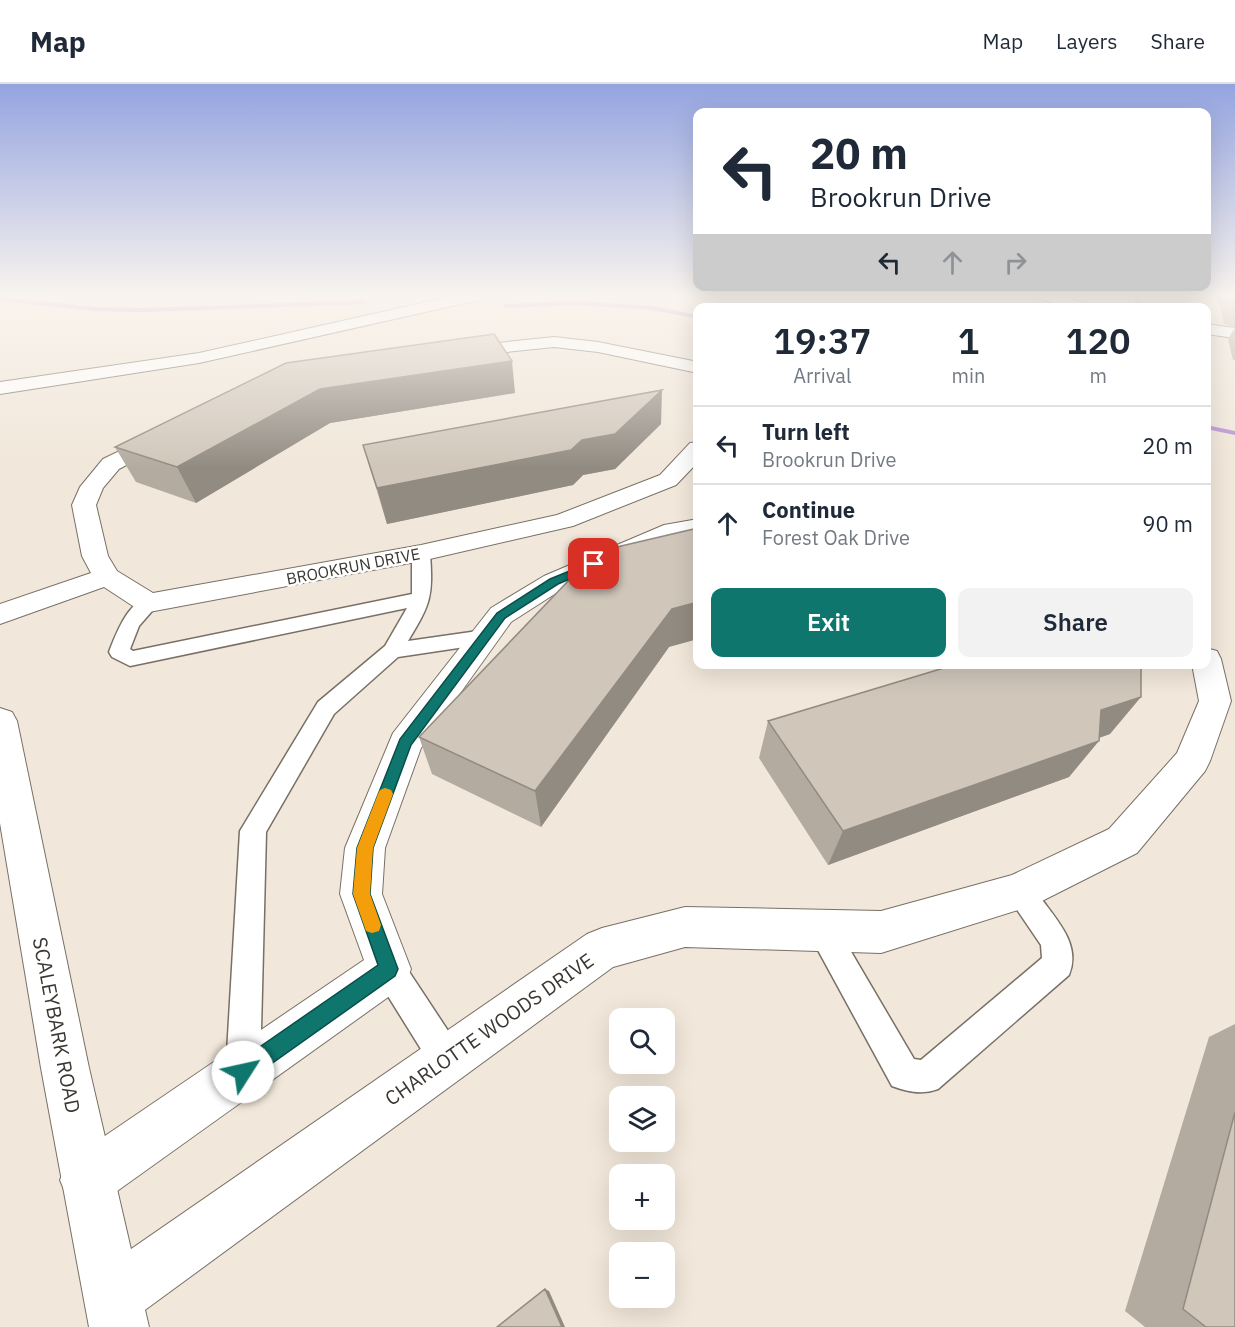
<!DOCTYPE html>
<html lang="en">
<head>
<meta charset="utf-8">
<style>
	:root { --surface:#fff; --page:#f2f2f3; --text:#1f2937; --muted:#747a83; --line:#e0e1e3; --accent:#0f766e }
	body { margin:0; font-family:"IBM Plex Sans",sans-serif; background:var(--page); color:var(--text); height:100vh; display:flex; flex-direction:column; font-size:22px; white-space:nowrap }
	* { box-sizing:border-box; margin:0 }
	p { font-size:20px; color:var(--muted) }
	.icon { flex:none; width:33px; height:33px; fill:none; stroke:currentColor; stroke-width:2; stroke-linecap:round; stroke-linejoin:round }
	.map { position:relative; flex:1; overflow:hidden }
	.sheet { position:absolute; left:693px; top:219px; width:518px; height:366px; display:flex; flex-direction:column; background:var(--surface); border-radius:12px; box-shadow:0 6px 24px #0002 }
	.sheet>* { flex:none }
	.hud { position:absolute; left:693px; top:24px; width:518px; height:183px; border-radius:12px; box-shadow:0 6px 24px #0002; background:#fff; color:var(--text); overflow:hidden }
	.buttons { position:absolute; left:609px; top:924px; display:grid; gap:12px }
	.buttons a { display:grid; place-items:center; width:66px; height:66px; border-radius:12px; background:var(--surface); box-shadow:0 6px 24px #0002; font-size:30px }
	.pin { position:absolute; display:grid; place-items:center; width:51px; height:51px; color:#fff; margin:-26px; border-radius:12px; box-shadow:0 3px 9px #0006 }
	.me { position:absolute; width:66px; margin:-33px; rotate:55deg; stroke-linejoin:round; filter:drop-shadow(0 0 4px #0008) }
	.turn { display:flex; align-items:center; gap:21px; height:126px; padding:0 18px; font-size:27px }
	.turn .icon { width:78px; height:78px; stroke-width:2.5 }
	.turn b { display:block; font-size:42px; line-height:51px }
	.lanes { display:flex; align-items:center; height:57px; padding:0 18px; background:#0003; justify-content:center; gap:30px; direction:ltr }
	.lanes .off { opacity:.35 }
	.eta { display:flex; justify-content:space-evenly; align-items:center; height:102px; text-align:center }
	.eta b { font-size:36px; font-weight:600; line-height:42px }
	.button { display:flex; gap:12px; margin-top:auto; padding:12px 18px }
	.button a { flex:1; height:69px; border-radius:12px; background:var(--accent); color:#fff; font-size:24px; font-weight:600; line-height:69px; text-align:center }
	.button a+a { background:var(--page); color:var(--text) }
	ul { padding:0; list-style:none }
	li { display:flex; align-items:center; gap:18px; height:78px; padding:0 18px; border-top:2px solid var(--line) }
	li div { flex:1 }
	li b { display:block; font-size:22px }
	li em { font-style:normal }
	header { display:flex; align-items:center; gap:36px; box-sizing:border-box; height:84px; padding:0 30px; background:var(--surface); border-bottom:2px solid var(--line) }
	header strong { font-size:28px }
	nav { display:flex; gap:33px; margin-inline-start:auto; font-size:21px }
	.map>svg:first-child { display:block }
	.lines { fill:none; stroke-linecap:round; stroke-linejoin:round }
	.stream { fill:#b78dd3; fill-rule:evenodd }
	.lane-casing { stroke:#797065; stroke-width:3 }
	.street-casing { stroke:#797065; stroke-width:2 }
	.secondary-casing { stroke:#797065; stroke-width:2 }
	.primary-casing { stroke:#797065; stroke-width:2 }
	.lane { fill:#fff; fill-rule:evenodd }
	.street { fill:#fff; fill-rule:evenodd }
	.secondary { fill:#fff; fill-rule:evenodd }
	.primary { fill:#fff; fill-rule:evenodd }
	.wall { fill:#b3aaa0 }
	.shaded-wall { fill:#928b82 }
	.building { fill:#d0c6ba; stroke:#928b82; stroke-width:1.5 }
	.route { fill:#0f766e; stroke:#0a4d48; stroke-width:1.5 }
	.slow { fill:#f59e0b }
	.labels { text-anchor:middle; dominant-baseline:central; stroke-width:5; stroke-linejoin:round; paint-order:stroke }
	.street-label { font-size:16px; fill:#3b3732; stroke:#fff }
	.near-street-label { font-size:20px; fill:#3b3732; stroke:#fff }
</style>
</head>
<body>
<header>
<strong>Map</strong>
<nav><a>Map</a><a>Layers</a><a>Share</a></nav>
</header>
<div class="map">
<svg width="1235" height="1243" viewBox="0 0 1235 1243">
	<rect width="100%" height="100%" fill="#f1e7da"/>
	<g class="lines">
		<path class="stream" d="M 0,213 L 95,223 L 143,224 L 365,216 L 368,218 L 365,220 L 143,228 L 95,227 L 0,217 Z
			M 575,217 L 653,222 L 698,231 L 698,235 L 653,226 L 575,221 L 506,224 L 503,222 L 506,220 Z
			M 1206,341 L 1235,347 L 1235,351 L 1206,345 Z"/>
		<defs>
			<path id="lane" d="M 421,464 L 427,465 L 430,469 C 433,513 431,519 408,557 L 485,546 L 492,548 L 495,553 L 492,558 L 485,560 L 398,573 L 334,630 L 266,748 L 260,986 L 255,998 L 243,1003 L 231,998 L 226,986 L 240,747 L 318,618 L 385,562 L 407,524 L 130,582 L 112,573 L 109,568 C 116,550 131,508 156,515 L 159,519 L 139,542 L 130,565 L 133,567 L 412,510 L 412,469 L 415,465 Z
				M 1019,795 C 1032,800 1038,810 1046,821 C 1062,842 1080,864 1069,891 L 938,1005 C 922,1011 908,1008 892,1002 L 813,857 L 808,847 L 813,837 L 823,833 L 833,837 L 914,975 L 921,976 L 1042,874 L 1041,861 L 1005,808 L 1009,799 Z
				M 389,870 L 400,874 L 458,962 L 462,974 L 458,986 L 446,990 L 434,986 L 378,896 L 374,885 L 378,874 Z"/>
			<path id="street" d="M 1034,210 L 1057,210 L 1089,221 L 1091,224 L 1066,224 L 1037,213 Z
				M 1206,240 L 1235,244 L 1235,254 L 1206,250 Z
				M 554,253 L 598,258 L 698,278 L 698,289 L 598,268 L 554,263 L 459,273 L 453,272 L 450,268 L 453,264 L 459,263 Z
				M 161,347 L 169,348 L 172,353 L 169,358 L 119,385 L 103,404 L 96,421 L 108,472 L 117,487 L 153,509 L 421,461 L 557,431 L 660,391 L 690,359 L 698,358 L 698,378 L 676,401 L 573,442 L 421,477 L 149,528 L 139,526 L 104,503 L 0,540 L 0,520 L 91,489 L 82,472 L 72,421 L 80,403 L 103,375 Z
				M 698,435 L 698,451 L 678,453 L 564,504 L 511,538 L 421,664 L 385,764 L 382,810 L 411,885 L 405,901 L 106,1115 L 87,1123 L 68,1115 L 60,1096 L 68,1077 L 364,876 L 340,810 L 345,764 L 393,649 L 491,524 L 544,492 L 664,441 Z
				M 1206,564 L 1217,567 L 1221,575 L 1231,617 L 1210,677 L 1205,687 L 1137,769 L 1034,821 L 881,869 L 685,863 L 613,883 L 134,1234 L 113,1242 L 92,1234 L 84,1213 L 92,1192 L 587,850 L 602,844 L 685,823 L 881,827 L 1012,791 L 1109,745 L 1177,669 L 1199,617 L 1192,580 L 1206,580 Z"/>
			<path id="secondary" d="M 0,624 L 12,628 L 17,637 L 89,984 L 149,1243 L 89,1243 L 41,984 L 0,739 Z"/>
			<path id="primary" d="M 462,210 L 491,210 L 483,215 L 199,279 L 0,310 L 0,298 L 199,269 Z"/>
		</defs>
		<use href="#lane" class="lane-casing"/>
		<use href="#street" class="street-casing"/>
		<use href="#secondary" class="secondary-casing"/>
		<use href="#primary" class="primary-casing"/>
		<use href="#lane" class="lane"/>
		<use href="#street" class="street"/>
		<use href="#secondary" class="secondary"/>
		<use href="#primary" class="primary"/>
	</g>
	<path class="wall" d="M 1120,210 L 1190,210 L 1189,224 L 1133,224 L 1135,214 Z
		M 1217,210 L 1235,210 L 1235,243 L 1224,240 Z
		M 1235,244 L 1235,276 L 1233,276 L 1228,255 Z
		M 515,309 L 330,339 L 196,419 L 136,398 L 115,363 Z
		M 661,340 L 615,385 L 583,391 L 573,401 L 387,440 L 363,361 Z
		M 669,563 L 541,743 L 432,690 L 419,653 Z
		M 768,637 L 1110,650 L 1099,654 L 1069,693 L 828,781 L 759,674 Z
		M 1235,940 L 1235,1243 L 1145,1243 L 1125,1227 L 1209,953 Z"/>
	<path class="shaded-wall" d="M 512,277 L 515,309 L 330,339 L 196,419 L 177,383 L 320,305 Z
		M 662,306 L 661,340 L 615,385 L 583,391 L 573,401 L 387,440 L 377,404 L 582,356 Z
		M 698,518 L 698,555 L 669,563 L 541,743 L 535,707 L 672,525 Z
		M 1141,613 L 1110,650 L 1072,663 L 1101,626 Z
		M 1099,657 L 1069,693 L 828,781 L 843,747 Z
		M 545,1205 L 549,1207 L 565,1243 L 562,1243 Z"/>
	<path class="building" d="M 1140,210 L 1190,210 L 1189,224 L 1138,224 Z
		M 1229,210 L 1235,210 L 1235,226 L 1233,226 Z
		M 494,250 L 512,277 L 320,305 L 177,383 L 115,363 L 286,279 Z
		M 662,306 L 615,350 L 582,356 L 571,366 L 377,404 L 363,361 Z
		M 698,444 L 698,518 L 672,525 L 535,707 L 419,653 L 572,493 L 577,492 L 600,467 Z
		M 957,580 L 1141,580 L 1141,613 L 1101,626 L 1099,657 L 843,747 L 768,637 Z
		M 1235,1028 L 1235,1243 L 1206,1243 L 1183,1225 Z
		M 545,1205 L 562,1243 L 497,1243 Z"/>
	<linearGradient id="sky" x2="0" y2="1"><stop stop-color="#94a4e0"/><stop offset="0.55" stop-color="#f9f4ee"/><stop offset="1" stop-color="#f9f4ee" stop-opacity="0"/></linearGradient>
	<rect width="1235" height="384" fill="url(#sky)"/>
	<path class="route" d="M 594,477 L 599,480 L 598,483 L 558,500 L 505,534 L 411,661 L 373,764 L 370,810 L 398,885 L 395,892 L 250,995 L 243,998 L 235,995 L 232,988 L 235,980 L 378,881 L 353,810 L 357,764 L 400,655 L 497,529 L 550,495 Z"/>
	<path class="slow" d="M 385,704 L 391,706 L 393,710 L 373,764 L 370,810 L 381,841 L 379,847 L 372,849 L 366,847 L 353,810 L 357,764 L 378,710 L 380,706 Z"/>
	<g class="labels">
		<g class="street-label">
			<text transform="translate(353 482) rotate(-11)">BROOKRUN DRIVE</text>
		</g>
		<g class="near-street-label">
			<text transform="translate(57 941) rotate(79)">SCALEYBARK ROAD</text>
			<text transform="translate(489 945) rotate(-35)">CHARLOTTE WOODS DRIVE</text>
		</g>
	</g>
</svg>
<div class="buttons">
<a><svg class="icon" aria-label="search" viewBox="0 0 24 24"><circle cx="10" cy="10" r="6"/><path d="M15 15l6 6"/></svg></a>
<a><svg class="icon" aria-label="layers" viewBox="0 0 24 24"><path d="M12 4l9 5-9 5-9-5zM3 14l9 5 9-5"/></svg></a>
<a>+</a>
<a>−</a>
</div>
<div class="pin" style="left:594px;top:480px;background:#d93025"><svg class="icon" aria-label="arrive" viewBox="0 0 24 24"><path d="M6 21V4h12l-3 4 3 4H6"/></svg></div>
<svg class="me" style="left:243px;top:988px" viewBox="-20 -20 40 40"><circle r="19" fill="#fff"/><path d="M0-13L10 11 0 6-10 11z" fill="#0f766e"/></svg>
<div class="hud">
<div class="turn"><svg class="icon" aria-label="left" viewBox="0 0 24 24"><path d="M17 20v-9H6M10 6l-5 5 5 5"/></svg><div><b>20 m</b>Brookrun Drive</div></div>
<div class="lanes"><svg class="icon" aria-label="left" viewBox="0 0 24 24"><path d="M17 20v-9H6M10 6l-5 5 5 5"/></svg><svg class="icon off" aria-label="ahead" viewBox="0 0 24 24"><path d="M12 20V5M6 11l6-6 6 6"/></svg><svg class="icon off" aria-label="right" viewBox="0 0 24 24"><path d="M7 20v-9h11M14 6l5 5-5 5"/></svg></div>
</div>
<section class="sheet">
<div class="eta">
<div><b>19:37</b><p>Arrival</p></div>
<div><b>1</b><p>min</p></div>
<div><b>120</b><p>m</p></div>
</div>
<ul>
<li><svg class="icon" aria-label="left" viewBox="0 0 24 24"><path d="M17 20v-9H6M10 6l-5 5 5 5"/></svg><div><b>Turn left</b><p>Brookrun Drive</p></div><em>20 m</em></li>
<li><svg class="icon" aria-label="ahead" viewBox="0 0 24 24"><path d="M12 20V5M6 11l6-6 6 6"/></svg><div><b>Continue</b><p>Forest Oak Drive</p></div><em>90 m</em></li>
</ul>
<div class="button"><a>Exit</a><a>Share</a></div>
</section>
</div>
</body>
</html>
